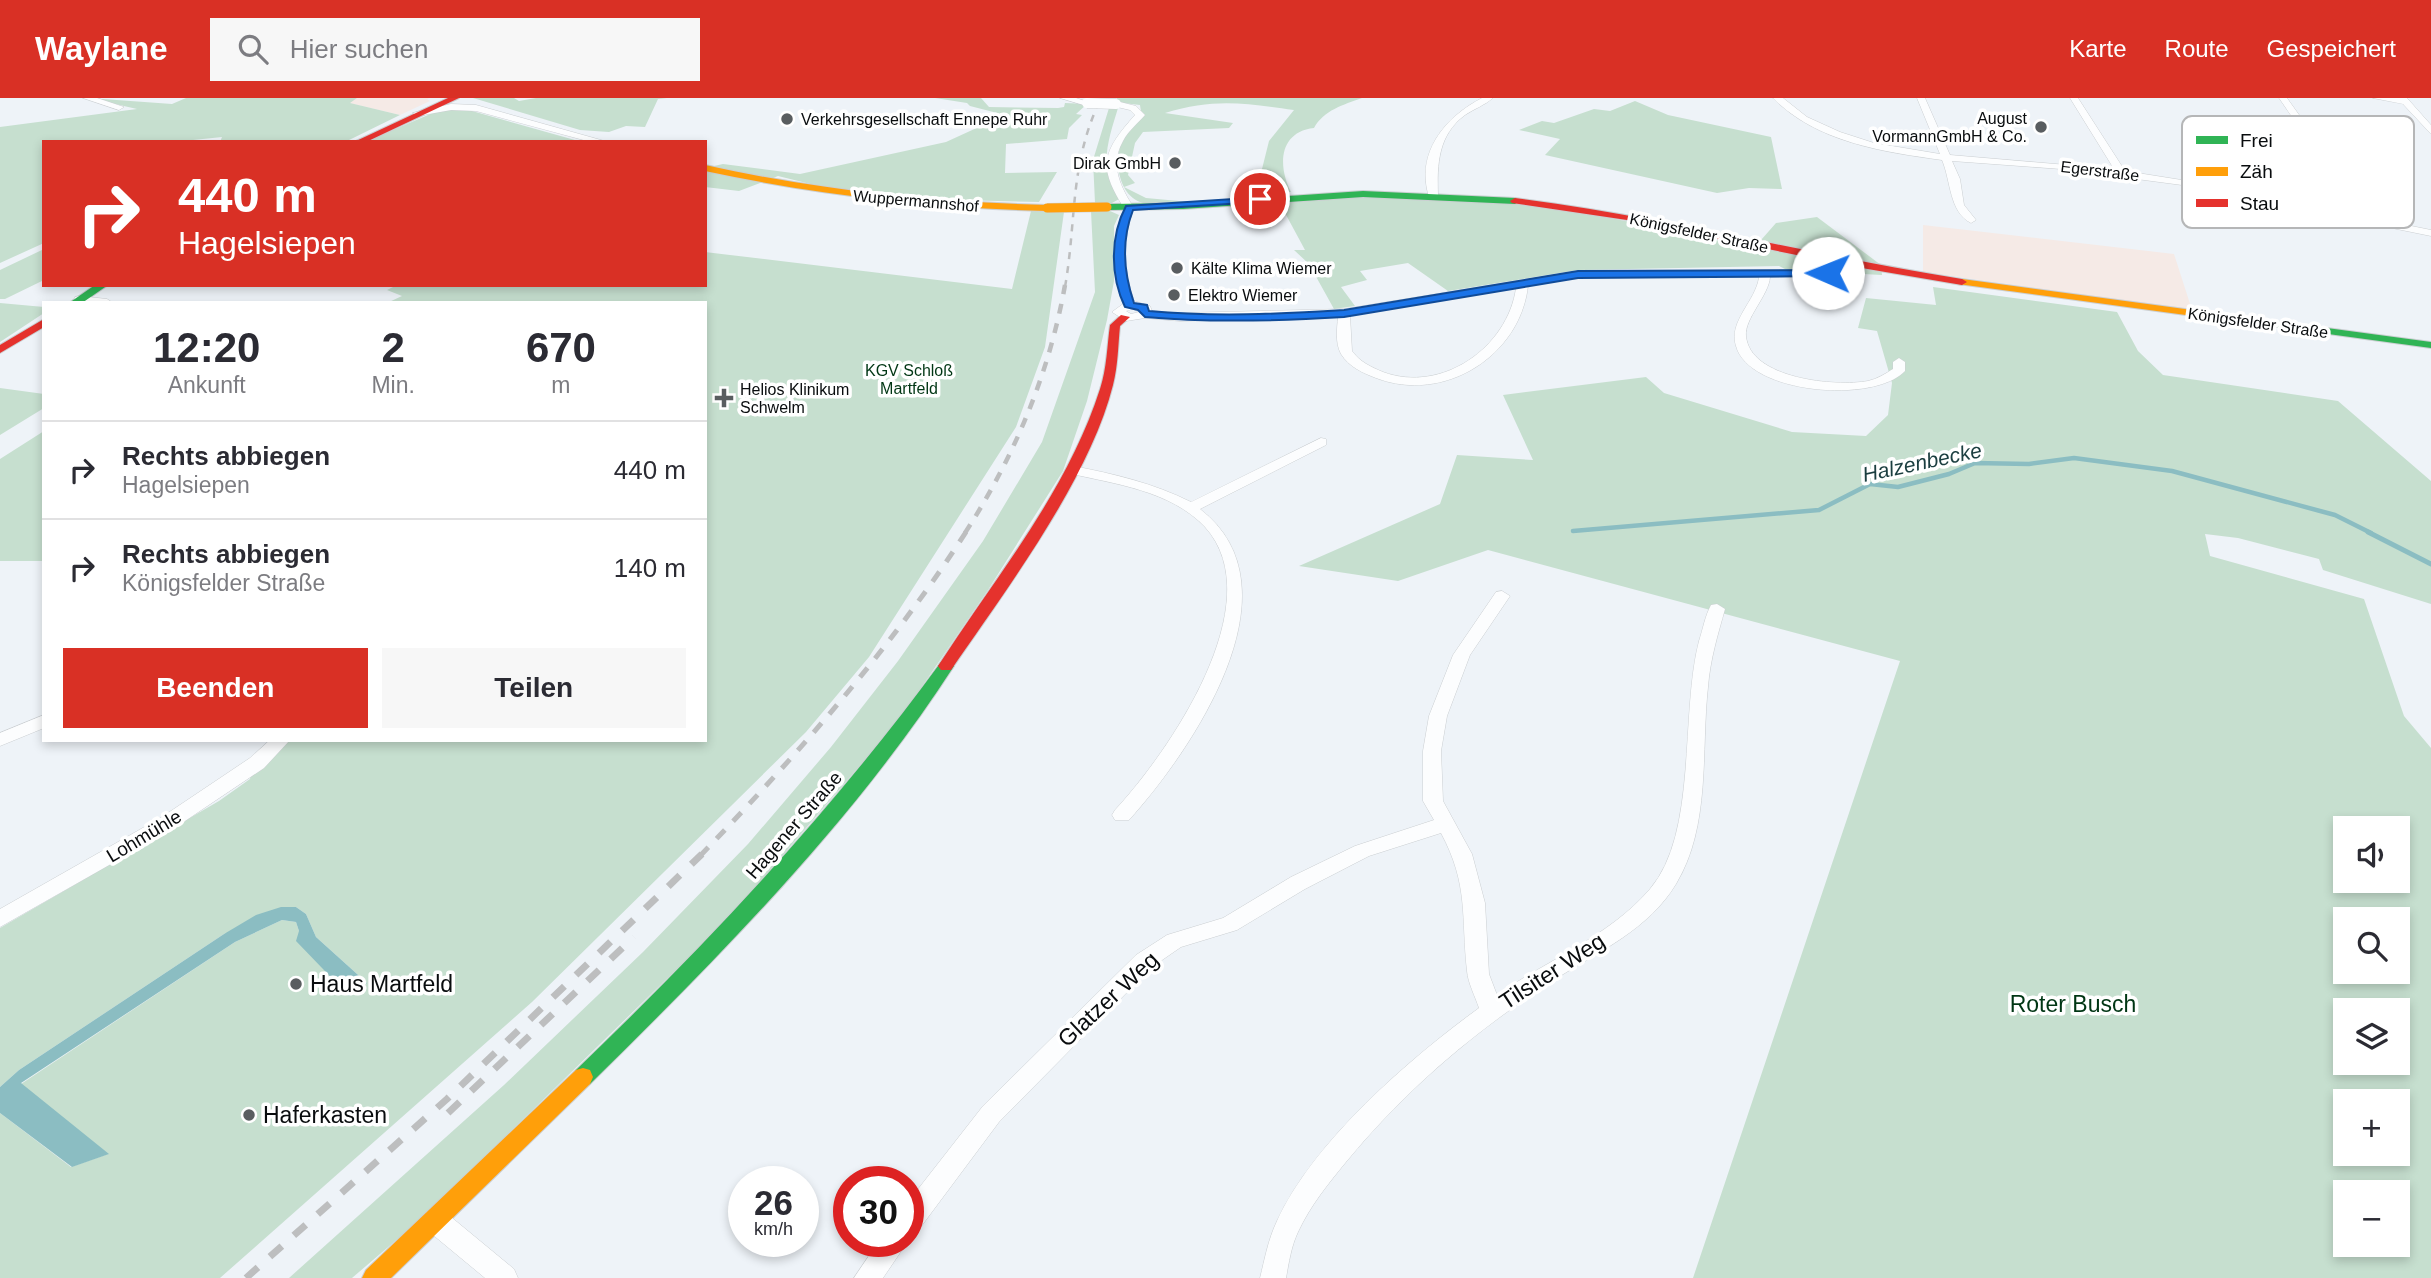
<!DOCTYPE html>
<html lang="de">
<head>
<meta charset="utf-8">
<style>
	:root { --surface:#fff; --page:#f7f7f7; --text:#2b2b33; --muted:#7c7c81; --line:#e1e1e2; --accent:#d93025 }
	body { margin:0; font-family:Helvetica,sans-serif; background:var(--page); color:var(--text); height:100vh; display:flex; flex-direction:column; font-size:26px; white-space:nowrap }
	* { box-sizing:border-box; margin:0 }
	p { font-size:23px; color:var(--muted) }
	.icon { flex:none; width:38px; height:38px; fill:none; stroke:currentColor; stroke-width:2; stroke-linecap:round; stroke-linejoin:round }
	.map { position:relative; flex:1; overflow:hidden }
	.panel { position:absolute; left:42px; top:203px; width:665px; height:441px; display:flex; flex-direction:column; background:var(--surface); border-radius:0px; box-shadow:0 4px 10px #0003 }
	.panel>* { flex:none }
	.hud { position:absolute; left:42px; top:42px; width:665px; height:147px; border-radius:0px; box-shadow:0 4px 10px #0003; background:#d93025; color:#fff; overflow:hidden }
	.tools { position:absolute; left:2333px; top:718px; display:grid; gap:14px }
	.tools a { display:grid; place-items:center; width:77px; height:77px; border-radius:0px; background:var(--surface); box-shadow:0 4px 10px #0003; font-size:35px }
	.speed { position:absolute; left:728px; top:1068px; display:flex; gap:14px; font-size:35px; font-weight:700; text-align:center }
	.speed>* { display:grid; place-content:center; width:91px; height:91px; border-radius:50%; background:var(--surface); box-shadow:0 4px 10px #0003; line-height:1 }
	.speed small { font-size:18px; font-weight:400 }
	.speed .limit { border:10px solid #d22; background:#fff; color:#111 }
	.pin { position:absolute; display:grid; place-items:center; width:60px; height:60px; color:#fff; margin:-30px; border:4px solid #fff; border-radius:50%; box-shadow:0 2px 7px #0007 }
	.me { position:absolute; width:77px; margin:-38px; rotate:271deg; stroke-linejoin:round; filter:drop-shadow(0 0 5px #0008) }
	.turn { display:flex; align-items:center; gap:24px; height:147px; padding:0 21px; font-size:32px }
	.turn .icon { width:91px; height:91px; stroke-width:2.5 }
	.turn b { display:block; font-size:49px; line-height:60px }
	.eta { display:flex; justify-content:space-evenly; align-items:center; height:119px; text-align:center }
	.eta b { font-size:42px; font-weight:700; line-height:49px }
	.cta { display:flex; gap:14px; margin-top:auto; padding:14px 21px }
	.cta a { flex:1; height:80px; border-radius:0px; background:var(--accent); color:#fff; font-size:28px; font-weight:700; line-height:80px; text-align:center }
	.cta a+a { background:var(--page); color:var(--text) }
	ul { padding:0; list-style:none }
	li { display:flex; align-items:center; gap:21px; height:98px; padding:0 21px; border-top:2px solid var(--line) }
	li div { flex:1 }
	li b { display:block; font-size:26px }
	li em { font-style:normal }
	header { display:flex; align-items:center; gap:42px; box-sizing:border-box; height:98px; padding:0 35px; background:var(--accent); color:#fff }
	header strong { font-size:33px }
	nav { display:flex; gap:38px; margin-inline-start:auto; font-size:24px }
	.search { width:490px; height:63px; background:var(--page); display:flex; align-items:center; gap:18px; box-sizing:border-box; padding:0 24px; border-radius:0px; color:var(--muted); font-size:26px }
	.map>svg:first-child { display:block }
	.commercial { fill:#f5eae6 }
	.green { fill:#c6dfcf; fill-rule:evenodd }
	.water { fill:#8bbdc2 }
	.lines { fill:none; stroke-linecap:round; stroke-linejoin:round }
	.stream-far1 { stroke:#8bbdc2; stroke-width:4.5 }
	.stream { stroke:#8bbdc2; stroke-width:5 }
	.street-casing { stroke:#cbcfd2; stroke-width:1 }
	.fast-casing { stroke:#cbcfd2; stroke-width:2 }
	.slow-casing { stroke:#cbcfd2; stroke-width:2 }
	.jam-casing { stroke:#cbcfd2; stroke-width:2 }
	.street { fill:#fcfdfe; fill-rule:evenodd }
	.fast { fill:#30b455; fill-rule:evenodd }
	.slow { fill:#ff9f0a; fill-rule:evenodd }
	.jam { fill:#e5322d; fill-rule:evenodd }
	.rail-far3 { stroke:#bdbebf; stroke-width:2.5; stroke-dasharray:7 7; stroke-linecap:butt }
	.rail-far2 { stroke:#bdbebf; stroke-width:4.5; stroke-dasharray:10 10; stroke-linecap:butt }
	.rail-far1 { stroke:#bdbebf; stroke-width:5; stroke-dasharray:12 12; stroke-linecap:butt }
	.rail { stroke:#bdbebf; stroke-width:7; stroke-dasharray:16 16; stroke-linecap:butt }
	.street-bridge-casing { stroke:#cbcfd2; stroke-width:11; stroke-linecap:butt }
	.slow-bridge-casing { stroke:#cbcfd2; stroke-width:10; stroke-linecap:butt }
	.street-bridge { stroke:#fcfdfe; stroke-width:10 }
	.slow-bridge { stroke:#ff9f0a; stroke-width:9 }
	.route { fill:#1a73e8; stroke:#114b97; stroke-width:2 }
	.poi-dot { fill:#595d60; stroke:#fff; stroke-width:2.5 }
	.labels { text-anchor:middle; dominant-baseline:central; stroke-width:7; stroke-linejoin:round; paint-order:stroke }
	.far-poi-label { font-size:16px; fill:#090c0e; stroke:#fff; text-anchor:start }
	.far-street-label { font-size:16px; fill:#090c0e; stroke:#fff }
	.far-park-label { font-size:16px; fill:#003614; stroke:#fff }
	.street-label { font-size:19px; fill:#090c0e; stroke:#fff }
	.water-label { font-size:21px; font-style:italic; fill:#1b3e40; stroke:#fff }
	.near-street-label { font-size:23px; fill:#090c0e; stroke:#fff }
	.near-poi-label { font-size:23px; fill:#090c0e; stroke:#fff; text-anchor:start }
	.near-park-label { font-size:23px; fill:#003614; stroke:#fff }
	.key { fill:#fff; stroke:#b5b6b7; stroke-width:2 }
	.key-label { font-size:19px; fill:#090c0e }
</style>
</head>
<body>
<header>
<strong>Waylane</strong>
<div class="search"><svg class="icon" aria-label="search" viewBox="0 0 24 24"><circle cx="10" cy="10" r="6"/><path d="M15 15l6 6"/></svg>Hier suchen</div>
<nav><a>Karte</a><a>Route</a><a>Gespeichert</a></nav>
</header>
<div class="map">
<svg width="2431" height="1180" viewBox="0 0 2431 1180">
	<rect width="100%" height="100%" fill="#eef3f8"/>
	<path class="commercial" d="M 357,0 L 430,0 L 427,1 L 430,3 L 400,17 L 349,5 Z
		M 1923,127 L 2174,156 L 2192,212 L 1923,174 Z"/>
	<path class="green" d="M 89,0 L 172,6 L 186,0 L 357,0 L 350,5 L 400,17 L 345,44 L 220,44 L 222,39 L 174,44 L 44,44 L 44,145 L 0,165 L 0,29 L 137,11 Z
		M 473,0 L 514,0 L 519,3 L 536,0 L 667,0 L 658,1 L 645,29 L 626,28 L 609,34 L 580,32 Z
		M 935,0 L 981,0 L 989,9 L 1058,10 L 1064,9 L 1065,5 L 1087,6 L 1076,16 L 1082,17 L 1069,30 L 1067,41 L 1006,46 L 1005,75 L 1057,74 L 1039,104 L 916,101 L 847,95 L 778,78 L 739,93 L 705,89 L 705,70 L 723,66 L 800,76 L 946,44 L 1005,17 L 970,8 L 967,5 Z
		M 1117,0 L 1362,0 C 1343,7 1324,12 1314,30 C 1278,34 1278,69 1291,94 L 1262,93 L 1261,75 L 1269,43 L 1294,12 C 1244,5 1214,0 1165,15 L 1233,25 L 1229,30 L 1143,34 L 1135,45 L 1128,77 L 1135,85 L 1124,89 L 1146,100 L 1190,104 C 1175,105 1154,109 1140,104 C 1119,96 1114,64 1121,46 C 1124,37 1136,27 1142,20 L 1140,7 L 1114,4 Z
		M 1635,3 L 1668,17 L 1771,39 L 1782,91 L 1749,90 L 1717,95 L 1545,57 L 1560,41 L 1519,32 L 1542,23 L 1554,25 L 1594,11 L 1610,13 Z
		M 1109,10 L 1118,10 C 1109,40 1096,74 1121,100 L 1112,105 L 1095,105 L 1093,62 Z
		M 461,11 L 472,13 L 582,44 L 365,44 L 435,14 Z
		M 1362,99 L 1519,106 L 1606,119 L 1754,150 L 1776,125 L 1817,119 L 1881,167 L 1882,177 L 1787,172 L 1779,168 L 1578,172 L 1448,193 L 1408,165 L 1360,173 L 1367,182 L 1341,189 L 1355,208 L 1334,211 L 1309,166 L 1294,152 L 1305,152 L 1278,102 Z
		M 1031,113 L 1064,114 L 1045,249 L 1016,329 L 869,559 L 806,634 L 532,904 L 220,1180 L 0,1180 L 0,1015 L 71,1069 L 108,1056 L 21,986 L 235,844 L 282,822 L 296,824 L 299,833 L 367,885 L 316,839 L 306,816 L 296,809 L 224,836 L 19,972 L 0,989 L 0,830 L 219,703 L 250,681 L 251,676 L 289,642 L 705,642 L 705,205 L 387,205 L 402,198 L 387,192 L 397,187 L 705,187 L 705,154 L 1012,191 Z
		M 1091,113 L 1110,113 L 1119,117 L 1114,128 L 1114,183 L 1107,222 L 1087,303 L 1063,373 L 988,492 L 899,622 L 727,822 L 422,1120 L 352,1180 L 289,1180 L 504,987 L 643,854 L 748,746 L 831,649 L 898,563 L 983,443 L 1042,344 L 1095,194 Z
		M 44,151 L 44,182 L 5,201 L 0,201 L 0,172 Z
		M 1933,189 L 2117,214 L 2138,253 L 2163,277 L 2338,303 L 2431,383 L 2431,506 L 2323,472 L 2319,461 L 2238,440 L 2205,436 L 2210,458 L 2364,501 L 2404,618 L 2431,650 L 2431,1180 L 1693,1180 L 1900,563 L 1488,452 L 1398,483 L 1299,468 L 1440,406 L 1457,357 L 1533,362 L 1503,297 L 1646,279 L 1664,295 L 1792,334 L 1866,338 L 1888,317 L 1892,285 L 1877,233 L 1858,230 L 1866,200 L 1936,207 ZM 2345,730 L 2398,730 L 2398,782 L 2345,782 ZM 2345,821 L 2398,821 L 2398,873 L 2345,873 ZM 2345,912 L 2398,912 L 2398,964 L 2345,964 ZM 2345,1003 L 2398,1003 L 2398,1055 L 2345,1055 ZM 2345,1094 L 2398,1094 L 2398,1146 L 2345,1146 Z
		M 0,205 L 44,209 L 44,215 L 0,244 Z
		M 0,290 L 44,296 L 44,310 L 0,337 Z
		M 44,333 L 44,463 L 0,463 L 0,361 Z"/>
	<path class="water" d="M 281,809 L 296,809 L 306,816 L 316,839 L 367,885 L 349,898 L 296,843 L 299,833 L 296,824 L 282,822 L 235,844 L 21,985 L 109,1056 L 72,1069 L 0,1015 L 0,989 L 19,972 L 224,836 L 256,817 Z"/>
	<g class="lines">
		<path class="stream-far1" d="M 1573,433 L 1819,412 L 1870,386 L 1898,389 L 1949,376 L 1975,365 L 2029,366 L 2074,360 L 2172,373 L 2335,417 L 2371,435"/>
		<path class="stream" d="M 2368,434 L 2431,466"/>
		<defs>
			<path id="street" d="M 83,0 L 97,0 L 124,9 L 119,12 Z
				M 1060,0 L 1076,0 L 1091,5 L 1087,8 Z
				M 1482,0 L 1493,0 C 1485,7 1474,11 1465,17 C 1438,37 1437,66 1438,97 L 1429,99 C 1415,55 1445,19 1482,0 Z
				M 1773,0 L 1783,0 L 1807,19 L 1840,34 L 1874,45 L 1940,56 L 1917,0 L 1925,0 L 1950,57 L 2114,71 L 2070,0 L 2078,0 L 2125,73 L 2213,87 L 2355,117 L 2339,87 L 2279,0 L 2287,0 L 2349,87 L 2367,119 L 2431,132 L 2431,138 L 2182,87 L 2061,71 L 1952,63 L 1960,81 L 1964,107 L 1976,122 L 1971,125 C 1949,114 1951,83 1942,62 C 1883,54 1816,44 1773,0 Z
				M 2373,0 L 2407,0 L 2431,27 L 2431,36 L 2403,6 Z
				M 1116,3 L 1136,8 L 1145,17 C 1138,25 1128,33 1123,43 C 1109,67 1121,90 1134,110 C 1122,142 1123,171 1134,203 L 1150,208 L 1152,213 L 1180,215 L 1344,211 L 1578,173 L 1849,172 L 1853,173 L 1853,177 L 1770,179 C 1769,197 1744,221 1746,238 C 1750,281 1836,289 1868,283 C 1877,281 1885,276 1893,271 L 1893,264 L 1899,260 L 1905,264 L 1905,273 C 1874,306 1749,296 1736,248 C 1728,223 1756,203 1759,179 L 1578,179 L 1528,188 C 1520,258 1444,306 1376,280 C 1363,275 1349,269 1341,256 C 1335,245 1337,231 1338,219 L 1180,223 L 1145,220 L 1126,223 L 1112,214 L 1123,206 C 1112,172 1111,143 1124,110 C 1097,68 1103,53 1135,17 L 1130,12 L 1113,8 ZM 1516,190 C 1508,249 1442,296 1383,274 C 1371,269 1360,264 1352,253 L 1350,218 ZM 1133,211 L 1139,214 L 1131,216 L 1126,213 Z
				M 451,6 L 476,7 L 608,44 L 591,44 L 476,13 L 451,12 L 418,18 L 413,15 Z
				M 79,198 L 107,201 L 113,205 L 73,205 L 75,199 Z
				M 1321,340 L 1326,341 L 1326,347 L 1200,411 C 1303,490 1192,652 1129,722 L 1115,722 L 1112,717 L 1115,712 C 1168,655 1273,504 1205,429 C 1170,392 1114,386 1068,375 L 1066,372 L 1073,368 C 1114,376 1153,385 1191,404 Z
				M 1502,493 L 1510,498 L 1470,557 L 1447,618 L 1441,653 L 1443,703 L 1472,756 L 1485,805 L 1489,876 L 1497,897 C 1546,863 1610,838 1650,791 C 1698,735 1680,615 1699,543 C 1703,531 1705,518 1711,507 L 1717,506 L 1725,511 C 1718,536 1710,562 1708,589 C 1701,653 1711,728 1676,786 C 1649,831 1600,853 1557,880 C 1477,931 1406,991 1346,1064 C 1328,1086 1310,1108 1298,1134 C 1291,1149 1289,1164 1286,1180 L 1260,1180 C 1265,1160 1268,1142 1277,1123 C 1313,1044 1409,961 1479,910 C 1475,898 1468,885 1467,873 C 1461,819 1469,787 1441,735 L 1369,758 L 1305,791 L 1237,832 L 1181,849 L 1152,869 L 999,1024 L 917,1134 L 908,1137 L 908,1104 L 983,1008 L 1136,857 L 1167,837 L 1223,820 L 1291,779 L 1355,748 L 1434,722 L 1423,703 L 1423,653 L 1429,618 L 1453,557 L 1496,494 Z
				M 44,617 L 44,630 L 0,648 L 0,635 Z
				M 270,642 L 290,642 L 264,670 L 176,729 L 0,829 L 0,811 L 162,719 L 250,660 Z
				M 436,1111 L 445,1114 L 514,1171 L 518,1180 L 485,1180 L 427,1132 L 423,1123 L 427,1114 Z
				M 879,1143 L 908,1143 L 883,1180 L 854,1180 Z"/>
			<path id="fast" d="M 1363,93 L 1515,100 L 1520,103 L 1515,106 L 1363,99 L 1183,111 L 1107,112 L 1102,109 L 1107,106 L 1183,105 Z
				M 95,187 L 108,187 L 82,205 L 69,205 Z
				M 2237,218 L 2431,244 L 2431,250 L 2233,223 L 2233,219 Z
				M 946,563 L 954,568 C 854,723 721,857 590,986 L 583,988 L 576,986 L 573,979 L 576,972 C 708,845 832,713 941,564 Z"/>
			<path id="slow" d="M 705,67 C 818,92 931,104 1047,107 L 1052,110 L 1047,113 C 931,110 818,97 705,73 Z
				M 1962,181 L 2237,218 L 2242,221 L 2237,224 L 1958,186 L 1958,182 Z
				M 583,970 L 590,972 L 593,979 L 590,986 L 391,1180 L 362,1180 L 366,1172 L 576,972 Z"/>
			<path id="jam" d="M 448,0 L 459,0 L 366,44 L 354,44 Z
				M 1515,100 C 1666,119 1812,157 1962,181 L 1967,184 L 1962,187 L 1850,168 L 1627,122 L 1512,105 L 1510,103 Z
				M 1121,217 L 1130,219 L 1120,228 C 1118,248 1118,268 1113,287 C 1089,382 1007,490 951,572 L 941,572 L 938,568 C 996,478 1067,394 1100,291 C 1107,270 1107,248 1110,227 Z
				M 44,221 L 44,229 L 0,255 L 0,247 Z"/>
		</defs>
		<use href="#street" class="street-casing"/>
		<use href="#fast" class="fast-casing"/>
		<use href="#slow" class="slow-casing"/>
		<use href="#jam" class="jam-casing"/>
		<use href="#street" class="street"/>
		<use href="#fast" class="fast"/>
		<use href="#slow" class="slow"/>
		<use href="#jam" class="jam"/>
		<path class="rail-far3" d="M 1065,189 C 1077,120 1069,67 1101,0"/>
		<path class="rail-far2" d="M 965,435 C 1014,359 1049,277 1065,187"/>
		<path class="rail-far1" d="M 700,758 C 797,657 890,552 966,434"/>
		<path class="rail" d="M 448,1015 L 634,839
			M 246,1180 L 447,1001 L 702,756"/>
		<defs>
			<path id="street-bridge" d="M 1087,5 L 1116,6"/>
			<path id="slow-bridge" d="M 1047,110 L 1107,109"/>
		</defs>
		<use href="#street-bridge" class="street-bridge-casing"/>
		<use href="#slow-bridge" class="slow-bridge-casing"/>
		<use href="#street-bridge" class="street-bridge"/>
		<use href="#slow-bridge" class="slow-bridge"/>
	</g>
	<path class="route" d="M 1263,99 L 1260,104 L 1133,112 C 1121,143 1123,173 1134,205 L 1147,207 L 1149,213 C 1214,219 1280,216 1344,212 L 1578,173 L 1828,172 L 1833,175 L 1828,178 L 1578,180 L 1344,219 C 1278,223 1211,225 1145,219 L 1138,212 L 1125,209 C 1110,178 1110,138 1126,108 Z"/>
	<g class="poi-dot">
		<circle cx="787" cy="21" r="7"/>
		<circle cx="2041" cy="29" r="7"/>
		<circle cx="1175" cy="65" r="7"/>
		<circle cx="1177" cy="170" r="7"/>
		<circle cx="1174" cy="197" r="7"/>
		<path d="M720.5 289.5h7v7h7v7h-7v7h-7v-7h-7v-7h7z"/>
		<circle cx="296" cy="886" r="7"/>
		<circle cx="249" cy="1017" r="7"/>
	</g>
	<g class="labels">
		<g class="far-poi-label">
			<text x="2027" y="20" text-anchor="end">August<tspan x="2027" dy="18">VormannGmbH &amp; Co.</tspan></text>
			<text x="801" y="21">Verkehrsgesellschaft Ennepe Ruhr</text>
			<text x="1161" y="65" text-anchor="end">Dirak GmbH</text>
			<text x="1191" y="170">Kälte Klima Wiemer</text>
			<text x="1188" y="197">Elektro Wiemer</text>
			<text x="740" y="291">Helios Klinikum<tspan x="740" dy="18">Schwelm</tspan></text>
		</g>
		<g class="far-street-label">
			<text transform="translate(2100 73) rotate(7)">Egerstraße</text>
			<text transform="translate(916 103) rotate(5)">Wuppermannshof</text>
			<text transform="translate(1699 135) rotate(12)">Königsfelder Straße</text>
			<text transform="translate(2258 225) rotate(8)">Königsfelder Straße</text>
		</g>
		<g class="far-park-label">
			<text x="909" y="272">KGV Schloß<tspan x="909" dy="18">Martfeld</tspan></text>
		</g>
		<g class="street-label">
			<text transform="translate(794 727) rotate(-49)">Hagener Straße</text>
			<text transform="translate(144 738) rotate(-31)">Lohmühle</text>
		</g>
		<g class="water-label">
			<text transform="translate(1922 364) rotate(-12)">Halzenbecke</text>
		</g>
		<g class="near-street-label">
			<text transform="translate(1552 873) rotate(-33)">Tilsiter Weg</text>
			<text transform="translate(1108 901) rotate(-43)">Glatzer Weg</text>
		</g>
		<g class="near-poi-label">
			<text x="310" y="886">Haus Martfeld</text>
			<text x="263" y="1017">Haferkasten</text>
		</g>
		<g class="near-park-label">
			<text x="2073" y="906">Roter Busch</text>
		</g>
	</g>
	<rect x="2182" y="18" width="232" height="112" rx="10" class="key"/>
	<rect x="2196" y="38" width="32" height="8" fill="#30b455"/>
	<rect x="2196" y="69" width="32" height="9" fill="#ff9f0a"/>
	<rect x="2196" y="101" width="32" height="8" fill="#e5322d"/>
	<g class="key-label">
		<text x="2240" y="49">Frei</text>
		<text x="2240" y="80">Zäh</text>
		<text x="2240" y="112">Stau</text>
	</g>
</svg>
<div class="tools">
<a><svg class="icon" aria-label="sound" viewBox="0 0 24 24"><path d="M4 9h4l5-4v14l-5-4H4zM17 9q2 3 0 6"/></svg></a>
<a><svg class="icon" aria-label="search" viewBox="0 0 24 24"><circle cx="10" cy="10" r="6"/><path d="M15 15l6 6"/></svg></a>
<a><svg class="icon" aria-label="layers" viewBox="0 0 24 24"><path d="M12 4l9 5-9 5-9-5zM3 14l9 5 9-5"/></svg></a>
<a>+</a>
<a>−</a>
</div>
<div class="speed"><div>26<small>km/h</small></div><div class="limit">30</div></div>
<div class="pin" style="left:1260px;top:101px;background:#d93025"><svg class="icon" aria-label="arrive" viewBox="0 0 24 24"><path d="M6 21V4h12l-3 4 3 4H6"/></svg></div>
<svg class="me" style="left:1828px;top:175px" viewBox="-20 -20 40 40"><circle r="19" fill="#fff"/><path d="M0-13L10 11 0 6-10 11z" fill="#1a73e8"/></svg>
<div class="hud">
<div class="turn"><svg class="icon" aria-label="right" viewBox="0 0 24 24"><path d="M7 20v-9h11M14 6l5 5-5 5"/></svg><div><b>440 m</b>Hagelsiepen</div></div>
</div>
<section class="panel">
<div class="eta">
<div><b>12:20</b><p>Ankunft</p></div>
<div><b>2</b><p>Min.</p></div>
<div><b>670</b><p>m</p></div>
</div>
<ul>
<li><svg class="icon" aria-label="right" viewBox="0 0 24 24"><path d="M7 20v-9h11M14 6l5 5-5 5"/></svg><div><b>Rechts abbiegen</b><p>Hagelsiepen</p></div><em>440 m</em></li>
<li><svg class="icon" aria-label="right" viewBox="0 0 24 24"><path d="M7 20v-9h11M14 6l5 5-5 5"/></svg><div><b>Rechts abbiegen</b><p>Königsfelder Straße</p></div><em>140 m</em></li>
</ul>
<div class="cta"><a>Beenden</a><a>Teilen</a></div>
</section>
</div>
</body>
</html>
